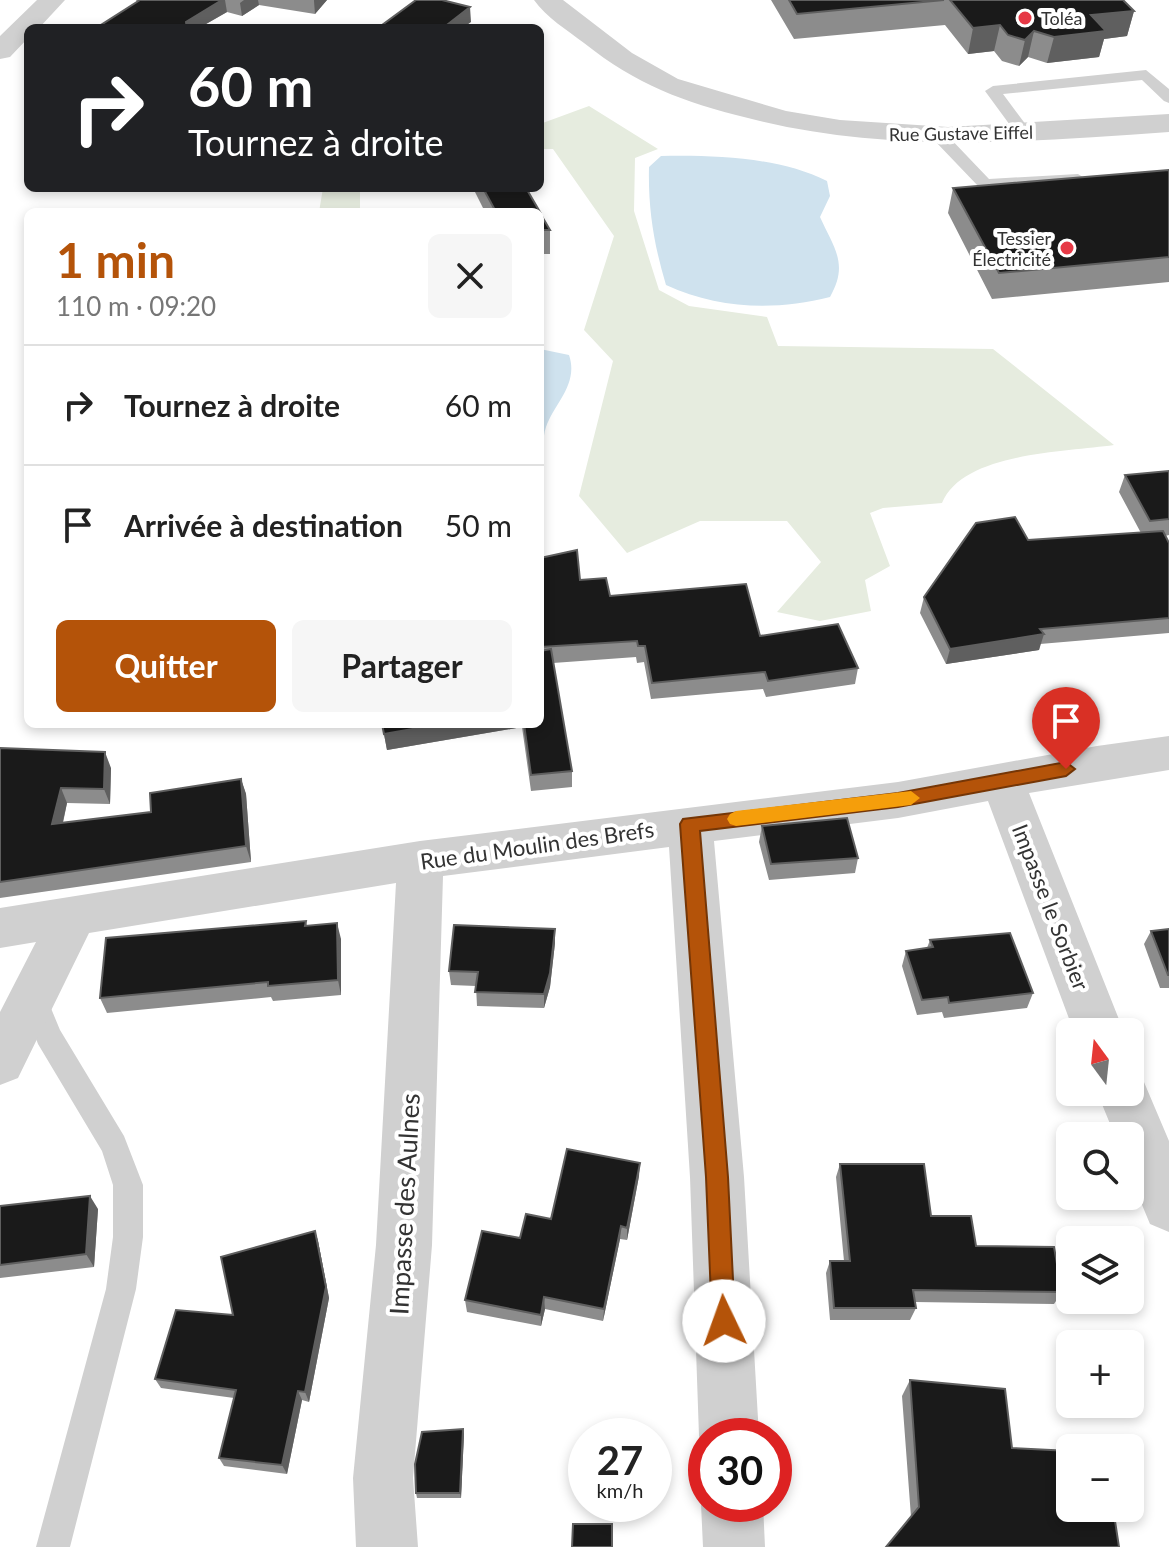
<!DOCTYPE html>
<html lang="fr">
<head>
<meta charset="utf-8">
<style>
	:root { --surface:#fff; --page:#f6f6f6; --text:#222; --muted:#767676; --line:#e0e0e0; --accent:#b45309 }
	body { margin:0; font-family:Lato,sans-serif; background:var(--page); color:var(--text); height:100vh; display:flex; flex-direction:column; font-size:30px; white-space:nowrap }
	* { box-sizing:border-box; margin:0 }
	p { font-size:26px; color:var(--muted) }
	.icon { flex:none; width:44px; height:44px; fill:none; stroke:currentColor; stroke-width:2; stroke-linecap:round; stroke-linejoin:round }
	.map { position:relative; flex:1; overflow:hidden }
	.sheet { position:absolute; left:24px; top:208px; width:520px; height:520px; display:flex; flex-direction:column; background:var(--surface); border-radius:12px; box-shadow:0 4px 12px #0003 }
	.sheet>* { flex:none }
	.guide { position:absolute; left:24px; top:24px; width:520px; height:168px; border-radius:12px; box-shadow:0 4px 12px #0003; background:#202124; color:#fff; overflow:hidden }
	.needle { width:52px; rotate:345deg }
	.tools { position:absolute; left:1056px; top:1018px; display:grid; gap:16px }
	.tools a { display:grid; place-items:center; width:88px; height:88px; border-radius:12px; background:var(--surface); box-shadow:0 4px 12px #0003; font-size:40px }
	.speed { position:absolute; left:568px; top:1418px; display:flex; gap:16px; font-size:40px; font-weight:700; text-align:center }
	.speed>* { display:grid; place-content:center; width:104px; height:104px; border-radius:50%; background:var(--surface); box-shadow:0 4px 12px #0003; line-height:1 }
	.speed small { font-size:20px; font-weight:400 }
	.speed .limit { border:12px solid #d22; background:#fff; color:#111 }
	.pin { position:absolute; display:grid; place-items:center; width:68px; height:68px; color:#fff; margin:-82px -34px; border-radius:50% 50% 50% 0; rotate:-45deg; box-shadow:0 0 8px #0007 }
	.pin .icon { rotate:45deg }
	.me { position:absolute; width:88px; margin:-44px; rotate:357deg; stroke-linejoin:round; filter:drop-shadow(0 0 6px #0008) }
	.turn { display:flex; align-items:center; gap:28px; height:168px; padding:0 32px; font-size:36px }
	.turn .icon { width:104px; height:104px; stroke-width:2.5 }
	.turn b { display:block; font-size:56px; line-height:68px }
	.round { display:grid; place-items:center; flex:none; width:84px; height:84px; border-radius:12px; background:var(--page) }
	.overview { display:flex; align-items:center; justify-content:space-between; height:136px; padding:0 32px }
	h1 { font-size:48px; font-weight:700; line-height:60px; color:var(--accent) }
	.primary-button { display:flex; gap:16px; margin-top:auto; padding:16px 32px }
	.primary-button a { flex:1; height:92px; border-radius:12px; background:var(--accent); color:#fff; font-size:32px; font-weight:700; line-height:92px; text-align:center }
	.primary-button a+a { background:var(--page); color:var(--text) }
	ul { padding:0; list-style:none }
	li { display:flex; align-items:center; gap:24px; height:120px; padding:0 32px; border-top:2px solid var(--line) }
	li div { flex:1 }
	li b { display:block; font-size:30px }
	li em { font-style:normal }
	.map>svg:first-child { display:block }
	.green { fill:#e6ecdf }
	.water { fill:#cfe2ee }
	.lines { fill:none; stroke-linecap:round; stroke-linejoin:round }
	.service { fill:#d0d0d0; fill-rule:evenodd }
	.minor { fill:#d0d0d0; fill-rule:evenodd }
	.tertiary { fill:#d0d0d0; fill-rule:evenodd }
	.wall { fill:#8c8c8c }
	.shaded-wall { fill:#5f5f5f }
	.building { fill:#1a1a1a; stroke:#5f5f5f; stroke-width:2 }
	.route { fill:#b45309; stroke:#753606; stroke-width:2 }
	.slow { fill:#f59e0b }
	.poi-dot { fill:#e63946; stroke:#fff; stroke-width:3 }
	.labels { text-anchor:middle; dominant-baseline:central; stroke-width:8; stroke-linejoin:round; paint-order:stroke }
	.far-poi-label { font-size:18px; fill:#333; stroke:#fff; text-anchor:start }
	.far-street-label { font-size:18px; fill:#333; stroke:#fff }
	.street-label { font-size:22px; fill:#333; stroke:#fff }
	.near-street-label { font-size:26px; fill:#333; stroke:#fff }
</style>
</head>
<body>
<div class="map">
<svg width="1169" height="1547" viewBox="0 0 1169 1547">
	<rect width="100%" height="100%" fill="#fff"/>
	<path class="green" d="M 589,106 L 658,149 L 635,158 L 634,211 L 659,290 L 689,306 L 767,317 L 778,346 L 993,349 L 1114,445 C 1066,452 963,452 942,503 L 883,508 L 870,513 L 890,566 L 865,580 L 871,611 L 820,621 L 777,612 L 821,562 L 787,521 L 700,521 L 627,553 L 579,496 L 613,361 L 584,330 L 614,236 L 553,149 L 540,149 L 540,124 Z
		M 323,188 L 360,188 L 360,212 L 319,212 Z"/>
	<path class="water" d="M 661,156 C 714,155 779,157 827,181 L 830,196 L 820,217 C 834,248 849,264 830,297 C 775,311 718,309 666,285 C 654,245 648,209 649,167 Z
		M 540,349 L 569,355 C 579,384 554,404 546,427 C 542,439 544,453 540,465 Z"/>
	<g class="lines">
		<path class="service" d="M 1146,70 L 1169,89 L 1169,103 L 1164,101 L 1142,80 L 1003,94 L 1032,133 L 1024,138 L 1018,136 L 985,91 L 993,86 Z
			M 940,132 L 946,134 L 989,179 L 1078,174 L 1086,179 L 1078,184 L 979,187 L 934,140 L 932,137 Z
			M 34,985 L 43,989 L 60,1030 L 124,1136 L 143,1185 L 143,1237 L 136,1289 L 70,1547 L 36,1547 L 106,1289 L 113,1237 L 113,1185 L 102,1151 L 38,1044 L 21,997 L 25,989 Z"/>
		<path class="minor" d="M 1169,736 L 1169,770 L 1029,793 L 1124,1032 L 1074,1032 L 988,801 L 898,818 L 714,841 L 744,1177 L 759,1436 L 706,1436 L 706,1452 L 699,1436 L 690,1177 L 669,847 L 443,876 L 432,1245 L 413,1478 L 418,1547 L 356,1547 L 353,1478 L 376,1245 L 396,883 L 89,933 L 18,1078 L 0,1085 L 0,1012 L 36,942 L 0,948 L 0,908 L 420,841 L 898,782 L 1097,746 Z
			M 1130,1071 L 1141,1075 L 1169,1141 L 1169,1232 L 1150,1224 L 1130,1176 L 1130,1136 L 1115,1136 L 1097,1092 L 1130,1092 Z
			M 706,1493 L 706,1504 L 763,1504 L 765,1547 L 703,1547 L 701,1504 Z"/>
		<path class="tertiary" d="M 37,0 L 65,0 L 39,28 L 28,28 L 28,38 L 10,57 L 0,59 L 0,36 Z
			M 534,0 L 563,0 L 632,53 L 678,79 L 786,111 L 840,120 L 948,127 L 1169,114 L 1169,132 C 1027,142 887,154 748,118 C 683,102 637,85 584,43 C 568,31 546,17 534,0 Z"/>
	</g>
	<path class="wall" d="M 136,0 L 327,0 L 315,14 L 259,5 L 242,16 L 227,12 L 199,28 L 102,28 L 101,25 L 137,2 Z
		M 771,0 L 1123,0 L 1134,11 L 1127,36 L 1104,39 L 1099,57 L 1047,63 L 1028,57 L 1019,66 L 1002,61 L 994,51 L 968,54 L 945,25 L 794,39 Z
		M 1169,170 L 1169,282 L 992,299 L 948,213 L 953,188 Z
		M 473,188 L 526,188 L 540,212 L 485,212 Z
		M 540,213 L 550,230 L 550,254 L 540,254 Z
		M 1169,471 L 1169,535 L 1165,536 L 1169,543 L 1169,633 L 1040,644 L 1039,650 L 946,664 L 920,613 L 924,597 L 1028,540 L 1141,533 L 1119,492 L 1125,475 Z
		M 540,558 L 610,596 L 760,636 L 858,668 L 855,684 L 766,697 L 763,689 L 651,699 L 644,662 L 637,663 L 636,657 L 553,663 L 572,771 L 572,787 L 531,791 L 522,727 L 387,750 L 382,724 L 540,724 Z
		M 0,748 L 111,768 L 110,804 L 67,803 L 63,823 L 151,812 L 241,779 L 246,794 L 251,862 L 0,898 Z
		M 762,826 L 858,858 L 855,873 L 769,880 L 759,842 Z
		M 306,921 L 307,926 L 341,939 L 341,995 L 273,1001 L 271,997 L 107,1013 L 100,998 Z
		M 555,929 L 555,943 L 550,987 L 544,1008 L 477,1006 L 476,986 L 451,985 L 449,971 Z
		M 1169,929 L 1169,988 L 1160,988 L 1144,944 L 1151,931 Z
		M 930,940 L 1033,993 L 1027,1008 L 944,1018 L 942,1012 L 917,1015 L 902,966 L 906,951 L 927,948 Z
		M 840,1164 L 931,1216 L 976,1246 L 1062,1292 L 1054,1304 L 915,1302 L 916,1308 L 910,1320 L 830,1320 L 826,1273 L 830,1261 L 844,1261 L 836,1177 Z
		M 639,1176 L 627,1240 L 620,1239 L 603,1321 L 545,1309 L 541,1326 L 467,1312 L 465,1300 L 520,1238 L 551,1219 Z
		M 0,1206 L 98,1209 L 94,1267 L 0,1278 Z
		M 315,1231 L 318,1241 L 329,1298 L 309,1402 L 302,1400 L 287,1474 L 224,1466 L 219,1458 L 234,1398 L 161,1388 L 155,1379 L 233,1315 Z
		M 910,1380 L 1012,1448 L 911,1517 L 902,1396 Z
		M 463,1429 L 464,1434 L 461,1498 L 417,1498 L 416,1493 Z"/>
	<path class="shaded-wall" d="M 222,0 L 225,0 L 227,12 L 199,28 L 187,28 L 186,22 Z
		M 244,0 L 258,0 L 259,5 L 242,16 L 240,3 Z
		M 314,0 L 327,0 L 315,14 L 314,1 Z
		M 470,7 L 471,22 L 463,28 L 443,28 Z
		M 1134,11 L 1127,36 L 1104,39 L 1099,57 L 1047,63 L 1054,37 L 1091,15 Z
		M 1000,25 L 994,51 L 968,54 L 973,28 Z
		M 1034,31 L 1028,57 L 1019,66 L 1025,40 Z
		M 1044,634 L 1039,650 L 946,664 L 950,649 Z
		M 441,724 L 522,724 L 522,727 L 387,750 L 384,734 Z
		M 105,752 L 111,768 L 110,804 L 104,789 Z
		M 241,779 L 246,794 L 251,862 L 246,846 Z
		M 61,788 L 67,803 L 59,839 L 52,824 Z
		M 337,923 L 341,939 L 341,995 L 338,980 Z
		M 555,929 L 555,943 L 550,987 L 544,1008 L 544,994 Z
		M 640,1163 L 639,1176 L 627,1240 L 627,1228 Z
		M 90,1196 L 98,1209 L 94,1267 L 86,1254 Z
		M 621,1226 L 620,1239 L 603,1321 L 604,1309 Z
		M 315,1231 L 318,1241 L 329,1298 L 309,1402 L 305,1392 Z
		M 544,1297 L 545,1309 L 541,1326 L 541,1315 Z
		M 298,1391 L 302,1400 L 287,1474 L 282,1465 Z
		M 463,1429 L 464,1434 L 461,1498 L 460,1493 Z"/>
	<path class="building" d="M 140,0 L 222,0 L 186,22 L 187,28 L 112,28 L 101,25 Z
		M 416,0 L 442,0 L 470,7 L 443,28 L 378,28 Z
		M 789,0 L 944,0 L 797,14 Z
		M 950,0 L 1123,0 L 1134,11 L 1091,15 L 1106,31 L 1054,37 L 1034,31 L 1025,40 L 1008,35 L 1000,25 L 973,28 Z
		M 1169,170 L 1169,257 L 999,273 L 953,188 Z
		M 483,188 L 526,188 L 540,212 L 496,212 Z
		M 540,213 L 550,230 L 540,230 Z
		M 1169,471 L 1169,519 L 1150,521 L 1125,475 Z
		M 1015,517 L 1028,540 L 1163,531 L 1169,543 L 1169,618 L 1040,629 L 1044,634 L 950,649 L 924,597 L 976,523 Z
		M 577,550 L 580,580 L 606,578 L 610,596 L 746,584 L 760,636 L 838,624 L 858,668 L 768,681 L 765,672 L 652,683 L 645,646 L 638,646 L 637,641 L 540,647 L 540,558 Z
		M 551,649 L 572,771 L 531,775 L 524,724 L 540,724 L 540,651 Z
		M 382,724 L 441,724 L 384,734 Z
		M 0,748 L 105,752 L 104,789 L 61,788 L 52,824 L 151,812 L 150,793 L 241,779 L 246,846 L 0,882 Z
		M 847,818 L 858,858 L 771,864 L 762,826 Z
		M 306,921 L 305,926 L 337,923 L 338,980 L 268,986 L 268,982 L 100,998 L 106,938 Z
		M 454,925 L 555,929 L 550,973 L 544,994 L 475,992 L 478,972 L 449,971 Z
		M 1169,929 L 1169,975 L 1168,975 L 1151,931 Z
		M 1010,933 L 1033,993 L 949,1003 L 948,997 L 922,1000 L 906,951 L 933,947 L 930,940 Z
		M 567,1149 L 640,1163 L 627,1228 L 621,1226 L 604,1309 L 544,1297 L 541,1315 L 465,1300 L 482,1231 L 520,1238 L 526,1214 L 551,1219 Z
		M 840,1164 L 924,1164 L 931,1216 L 971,1216 L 976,1246 L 1054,1247 L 1062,1292 L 913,1290 L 916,1308 L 834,1308 L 830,1261 L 850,1261 Z
		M 90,1196 L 86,1254 L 0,1265 L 0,1206 Z
		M 315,1231 L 326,1287 L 305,1392 L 298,1391 L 282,1465 L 219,1458 L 236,1390 L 155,1379 L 176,1310 L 233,1315 L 221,1257 Z
		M 910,1380 L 1005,1389 L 1012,1448 L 1070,1451 L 1070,1508 L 1113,1508 L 1119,1547 L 886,1547 L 919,1507 Z
		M 463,1429 L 460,1493 L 416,1493 L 415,1464 L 422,1432 Z
		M 573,1524 L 612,1524 L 612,1547 L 572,1547 Z"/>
	<path class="route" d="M 1066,762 L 1075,769 L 1066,776 L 898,807 L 700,831 L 728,1177 L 735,1321 L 732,1329 L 724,1333 L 715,1329 L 712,1321 L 706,1177 L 680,824 L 683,819 L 898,793 Z"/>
	<path class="slow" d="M 911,791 L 920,798 L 911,805 L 736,826 L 730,824 L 727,819 L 730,814 L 736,811 Z"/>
	<g class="poi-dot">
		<circle cx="1025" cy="18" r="8"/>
		<circle cx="1067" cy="248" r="8"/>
	</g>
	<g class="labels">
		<g class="far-poi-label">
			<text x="1041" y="18">Toléa</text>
			<text x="1051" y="238" text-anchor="end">Tessier<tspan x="1051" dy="21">Électricité</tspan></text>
		</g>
		<g class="far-street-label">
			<text transform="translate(961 133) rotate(-1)">Rue Gustave Eiffel</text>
		</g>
		<g class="street-label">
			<text transform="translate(537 845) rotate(-8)">Rue du Moulin des Brefs</text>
			<text transform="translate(1051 907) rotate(69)">Impasse le Sorbier</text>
		</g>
		<g class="near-street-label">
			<text transform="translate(404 1204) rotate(-87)">Impasse des Aulnes</text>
		</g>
	</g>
</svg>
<div class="tools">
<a><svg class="needle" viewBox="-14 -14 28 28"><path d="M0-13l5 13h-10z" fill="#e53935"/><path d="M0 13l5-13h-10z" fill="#767676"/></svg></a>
<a><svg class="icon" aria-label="search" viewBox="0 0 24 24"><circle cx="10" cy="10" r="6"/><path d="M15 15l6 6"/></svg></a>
<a><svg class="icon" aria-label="layers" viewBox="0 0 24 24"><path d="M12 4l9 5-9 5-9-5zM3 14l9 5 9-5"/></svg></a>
<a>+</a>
<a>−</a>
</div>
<div class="speed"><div>27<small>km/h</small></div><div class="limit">30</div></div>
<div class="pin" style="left:1066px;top:769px;background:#d93025"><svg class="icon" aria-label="arrive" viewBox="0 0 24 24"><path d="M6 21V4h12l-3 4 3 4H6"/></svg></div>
<svg class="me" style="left:724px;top:1321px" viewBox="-20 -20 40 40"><circle r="19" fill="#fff"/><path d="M0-13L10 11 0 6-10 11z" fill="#b45309"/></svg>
<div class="guide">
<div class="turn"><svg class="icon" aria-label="right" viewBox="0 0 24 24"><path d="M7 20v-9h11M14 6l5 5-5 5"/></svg><div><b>60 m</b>Tournez à droite</div></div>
</div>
<section class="sheet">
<div class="overview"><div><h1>1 min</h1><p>110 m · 09:20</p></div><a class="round"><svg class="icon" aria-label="close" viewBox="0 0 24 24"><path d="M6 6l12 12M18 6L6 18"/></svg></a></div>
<ul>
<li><svg class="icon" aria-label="right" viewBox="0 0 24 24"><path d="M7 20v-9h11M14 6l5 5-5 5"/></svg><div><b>Tournez à droite</b></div><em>60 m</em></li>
<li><svg class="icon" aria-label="arrive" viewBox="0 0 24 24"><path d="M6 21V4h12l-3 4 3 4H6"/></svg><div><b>Arrivée à destination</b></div><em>50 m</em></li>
</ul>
<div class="primary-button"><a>Quitter</a><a>Partager</a></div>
</section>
</div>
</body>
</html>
